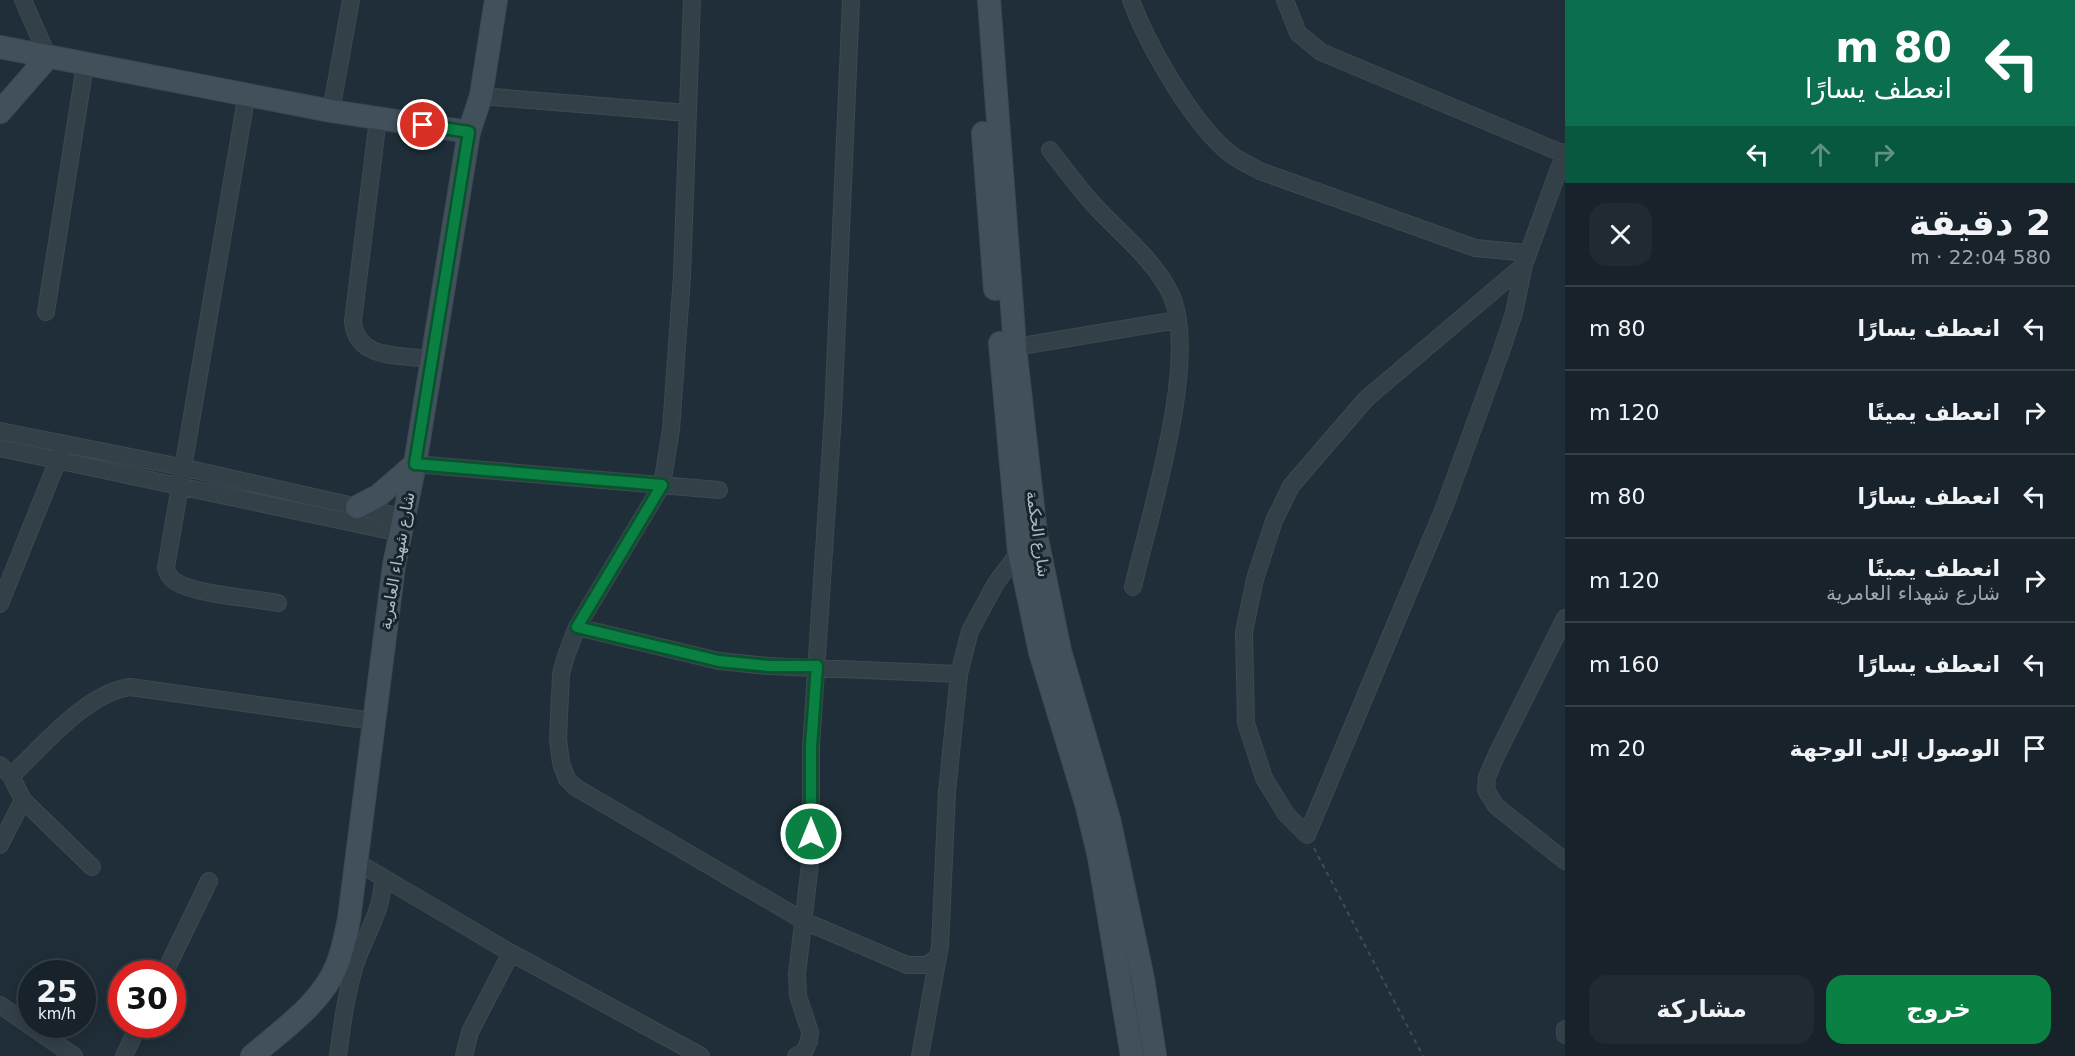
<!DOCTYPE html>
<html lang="ar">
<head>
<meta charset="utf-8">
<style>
	:root { --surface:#17222a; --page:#202a32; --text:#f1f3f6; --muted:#9ea4a8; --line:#363f47; --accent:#0b8043 }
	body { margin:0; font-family:"DejaVu Sans",Vazirmatn,sans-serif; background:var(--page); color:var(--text); direction:rtl; height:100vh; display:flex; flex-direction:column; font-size:22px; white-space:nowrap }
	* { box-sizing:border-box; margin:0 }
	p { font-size:20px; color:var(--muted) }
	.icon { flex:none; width:33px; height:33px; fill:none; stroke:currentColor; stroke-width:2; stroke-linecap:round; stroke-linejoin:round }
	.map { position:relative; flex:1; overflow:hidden; direction:ltr }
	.drawer { display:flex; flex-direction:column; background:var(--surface); width:510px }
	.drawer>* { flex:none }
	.guide { background:#0b6e4f; color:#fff; overflow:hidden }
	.speed { position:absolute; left:18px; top:960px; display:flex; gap:12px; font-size:30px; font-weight:700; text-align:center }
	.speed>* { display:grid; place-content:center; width:78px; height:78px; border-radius:50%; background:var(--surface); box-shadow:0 3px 15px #0003,0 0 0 2px var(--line); line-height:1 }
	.speed small { font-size:15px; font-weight:400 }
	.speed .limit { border:9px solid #d22; background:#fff; color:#111 }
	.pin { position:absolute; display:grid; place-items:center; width:51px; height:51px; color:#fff; margin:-26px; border:3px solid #fff; border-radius:50%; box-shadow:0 2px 6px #0007 }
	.me { position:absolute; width:66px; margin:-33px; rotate:0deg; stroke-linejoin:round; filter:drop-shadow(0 0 4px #0008) }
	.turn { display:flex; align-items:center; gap:21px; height:126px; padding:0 24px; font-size:27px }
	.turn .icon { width:78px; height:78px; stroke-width:2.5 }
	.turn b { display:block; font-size:42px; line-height:51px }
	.lanes { display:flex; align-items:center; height:57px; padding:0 24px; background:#0003; justify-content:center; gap:30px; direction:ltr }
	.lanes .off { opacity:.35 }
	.round { display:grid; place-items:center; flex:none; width:63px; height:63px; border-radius:18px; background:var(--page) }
	.summary { display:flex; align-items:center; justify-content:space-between; height:102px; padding:0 24px }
	h1 { font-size:36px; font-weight:700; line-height:45px }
	.button { display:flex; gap:12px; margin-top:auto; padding:12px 24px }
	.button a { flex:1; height:69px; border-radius:18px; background:var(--accent); color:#fff; font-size:24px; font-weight:700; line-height:69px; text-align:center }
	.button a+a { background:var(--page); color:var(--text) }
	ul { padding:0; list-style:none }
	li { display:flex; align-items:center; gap:18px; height:84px; padding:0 24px; border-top:2px solid var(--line) }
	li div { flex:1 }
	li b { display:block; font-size:22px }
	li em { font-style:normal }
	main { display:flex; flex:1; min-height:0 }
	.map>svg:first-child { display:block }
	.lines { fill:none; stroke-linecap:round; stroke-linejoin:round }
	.street-casing { stroke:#3c4952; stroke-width:18 }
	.secondary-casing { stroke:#3c4952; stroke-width:24 }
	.path { stroke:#3a514f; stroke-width:2; stroke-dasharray:4.5 4.5; stroke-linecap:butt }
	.street { stroke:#334048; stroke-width:16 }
	.secondary { stroke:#41505b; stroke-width:22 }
	.route-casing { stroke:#07532c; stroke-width:15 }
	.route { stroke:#0b8043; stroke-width:10 }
	.labels { text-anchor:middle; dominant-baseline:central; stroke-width:6; stroke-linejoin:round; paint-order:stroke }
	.street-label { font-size:16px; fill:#adbbc5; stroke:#18242c }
</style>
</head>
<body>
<main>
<section class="drawer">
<div class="guide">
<div class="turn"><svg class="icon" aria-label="left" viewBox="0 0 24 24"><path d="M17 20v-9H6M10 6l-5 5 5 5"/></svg><div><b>80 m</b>انعطف يسارًا</div></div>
<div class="lanes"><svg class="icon" aria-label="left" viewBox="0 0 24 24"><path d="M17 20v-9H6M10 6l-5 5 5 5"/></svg><svg class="icon off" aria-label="ahead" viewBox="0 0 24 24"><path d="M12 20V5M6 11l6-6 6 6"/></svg><svg class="icon off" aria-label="right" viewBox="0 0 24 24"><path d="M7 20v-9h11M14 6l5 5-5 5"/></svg></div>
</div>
<div class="summary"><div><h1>2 دقيقة</h1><p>580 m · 22:04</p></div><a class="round"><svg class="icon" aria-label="close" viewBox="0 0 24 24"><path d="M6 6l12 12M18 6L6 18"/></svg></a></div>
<ul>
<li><svg class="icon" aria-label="left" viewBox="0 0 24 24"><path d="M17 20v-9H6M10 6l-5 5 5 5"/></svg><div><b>انعطف يسارًا</b></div><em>80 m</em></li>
<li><svg class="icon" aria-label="right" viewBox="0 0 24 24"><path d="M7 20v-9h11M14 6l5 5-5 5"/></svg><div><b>انعطف يمينًا</b></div><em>120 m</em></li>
<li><svg class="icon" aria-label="left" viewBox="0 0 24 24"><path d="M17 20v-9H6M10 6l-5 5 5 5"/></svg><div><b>انعطف يسارًا</b></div><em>80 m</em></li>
<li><svg class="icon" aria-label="right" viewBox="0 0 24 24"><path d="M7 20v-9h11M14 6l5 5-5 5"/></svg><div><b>انعطف يمينًا</b><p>شارع شهداء العامرية</p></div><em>120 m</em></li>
<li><svg class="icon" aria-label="left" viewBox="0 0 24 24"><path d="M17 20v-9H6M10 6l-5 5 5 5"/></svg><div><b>انعطف يسارًا</b></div><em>160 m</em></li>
<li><svg class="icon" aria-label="arrive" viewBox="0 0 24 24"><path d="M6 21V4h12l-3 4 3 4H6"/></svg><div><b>الوصول إلى الوجهة</b></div><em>20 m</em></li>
</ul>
<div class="button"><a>خروج</a><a>مشاركة</a></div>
</section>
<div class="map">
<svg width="1565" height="1056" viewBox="0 0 1565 1056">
	<rect width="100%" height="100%" fill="#1f2e38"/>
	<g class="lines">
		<defs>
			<path id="street" d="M 23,0 L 48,57
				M 692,0 L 682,276 L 671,429 L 662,485 L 577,627 L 566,656 L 561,674 L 558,739 L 561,763 L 567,779 L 575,787 L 804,921 L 907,965 L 926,965 L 936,959
				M 1131,0 C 1147,44 1194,127 1232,155 C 1240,161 1251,166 1260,171 L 1475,248 L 1528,253
				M 1285,0 L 1298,33 L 1321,52 L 1564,154
				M 247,93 L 166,568 C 168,575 170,578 176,582 C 198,595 252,598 278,603
				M 481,96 L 687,113
				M 331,111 L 351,0
				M 378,119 L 353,321 C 356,360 400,355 431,359
				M 1050,150 C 1065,169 1079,189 1096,207 C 1121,234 1157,262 1172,297 C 1199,362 1149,517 1133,587
				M 1524,265 L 1366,399 L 1291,486 L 1274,521 L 1255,579 L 1244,632 L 1246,723 L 1264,778 L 1286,814 L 1307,835 L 1444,508 L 1502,349 L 1514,313 L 1524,265 L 1565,152
				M 46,312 L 85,65
				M 1015,347 L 1177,320
				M 0,431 L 181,467 L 402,517
				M 0,448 L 400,533
				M 415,464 L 719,490
				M 0,604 L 62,450
				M 1565,618 L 1497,754 L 1487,777 L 1486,790 L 1496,806 L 1565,861
				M 577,627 L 719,661 L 768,666 L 959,674
				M 0,765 L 11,776 L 23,800 L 92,867
				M 11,776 C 42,747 86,693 130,687 L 372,721
				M 0,845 L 23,800
				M 355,861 L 511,953 L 701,1056
				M 164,974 L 209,881
				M 0,1005 L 74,1056
				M 1565,1029 L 1565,1035
				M 124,1056 L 139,1024
				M 338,1056 C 342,1025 346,995 355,965 C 366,932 382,914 383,878
				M 464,1056 L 470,1032 L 511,953
				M 796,1056 L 804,1052 L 809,1041 L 810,1032 L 798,996 L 797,974 L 811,856 L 811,747 L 833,415 L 851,0
				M 920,1056 L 940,946 L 947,792 L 959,674 L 970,631 L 996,583 L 1019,552"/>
			<path id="secondary" d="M 989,0 L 1015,347 L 1036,534 L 1060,651 L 1109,819 L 1143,979 L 1155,1056
				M 0,47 L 331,111 L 469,132
				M 0,112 L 48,57
				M 983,133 L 995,289
				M 1000,343 L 1019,552 L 1040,652 L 1086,803 L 1099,857 L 1132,1056
				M 357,507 L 378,496 L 415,464
				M 252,1056 C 282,1030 322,1003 337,965 C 343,950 346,934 349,919 L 394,565 L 415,464 L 469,132 L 481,96 L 496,0"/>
		</defs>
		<use href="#street" class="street-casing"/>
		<use href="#secondary" class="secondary-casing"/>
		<path class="path" d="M 1314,848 L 1423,1056"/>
		<use href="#street" class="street"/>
		<use href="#secondary" class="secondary"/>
	</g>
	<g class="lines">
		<defs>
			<path id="route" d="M 423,125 L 469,132 L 415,464 L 662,485 L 577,627 L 719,661 L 768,666 L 817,666 L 811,747 L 811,834"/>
		</defs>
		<use href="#route" class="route-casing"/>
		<use href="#route" class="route"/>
	</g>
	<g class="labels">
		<g class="street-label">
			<text transform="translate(1038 534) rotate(82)">شارع الحكمة</text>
			<text transform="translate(397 561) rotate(-80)">شارع شهداء العامرية</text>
		</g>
	</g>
</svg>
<div class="speed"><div>25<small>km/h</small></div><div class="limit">30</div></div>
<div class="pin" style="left:423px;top:125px;background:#d93025"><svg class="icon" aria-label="arrive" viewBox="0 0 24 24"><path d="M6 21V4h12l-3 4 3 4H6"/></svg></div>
<svg class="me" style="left:811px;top:834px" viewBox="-20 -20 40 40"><circle r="17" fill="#0b8043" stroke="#fff" stroke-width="3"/><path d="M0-11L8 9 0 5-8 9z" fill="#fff"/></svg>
</div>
</main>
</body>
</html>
